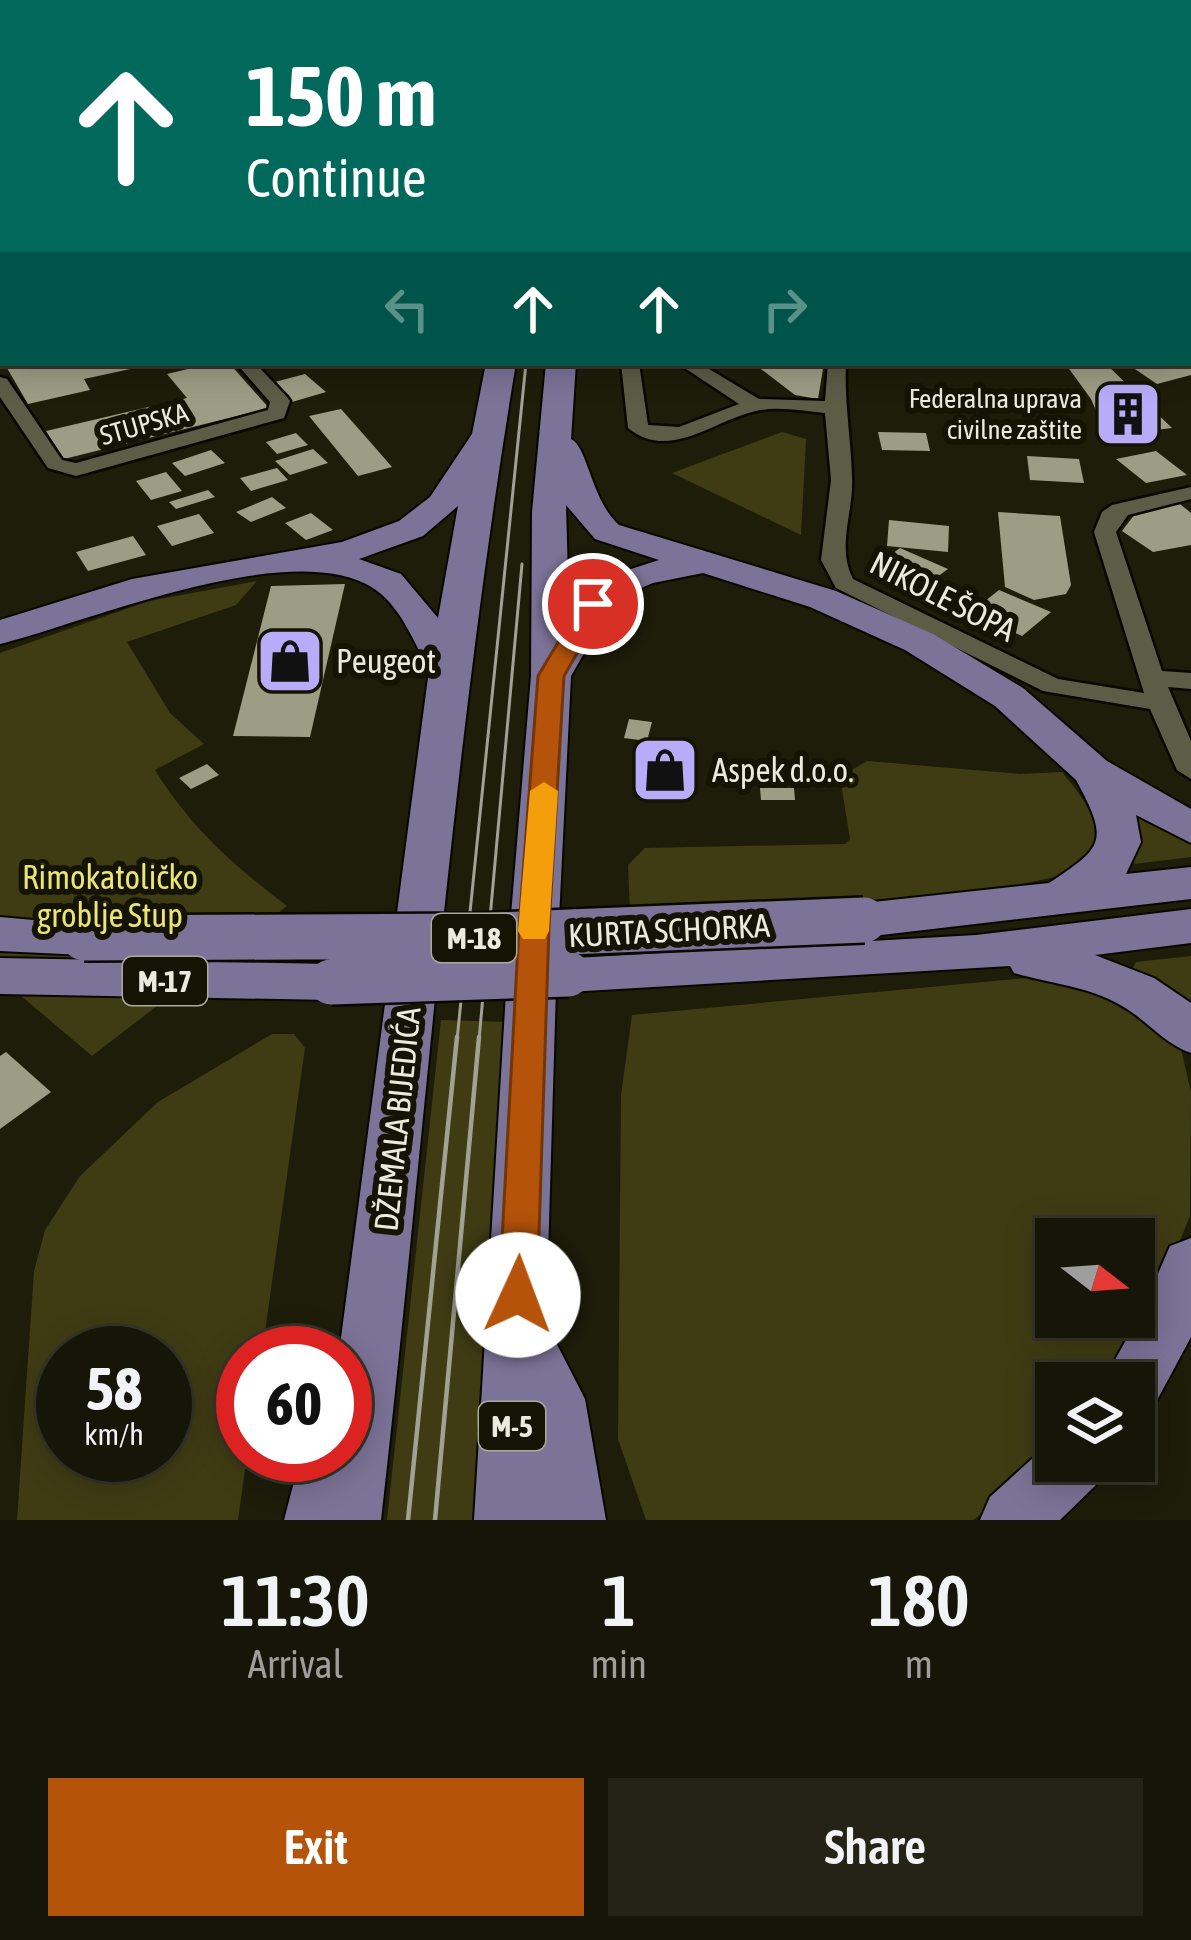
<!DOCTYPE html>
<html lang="en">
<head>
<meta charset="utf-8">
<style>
	:root { --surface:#161608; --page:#232316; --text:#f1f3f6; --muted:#9e9f9c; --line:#353529; --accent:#b45309 }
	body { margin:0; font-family:"Asap Condensed",sans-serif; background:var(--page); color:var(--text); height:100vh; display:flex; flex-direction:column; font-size:45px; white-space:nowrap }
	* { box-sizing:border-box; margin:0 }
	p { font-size:39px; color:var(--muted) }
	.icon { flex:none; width:66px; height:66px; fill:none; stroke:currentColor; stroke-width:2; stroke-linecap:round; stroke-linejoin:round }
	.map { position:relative; height:1520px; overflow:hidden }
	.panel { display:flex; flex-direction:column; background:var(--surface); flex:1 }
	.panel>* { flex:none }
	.guide { position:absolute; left:0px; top:0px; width:1191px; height:366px; box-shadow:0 6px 30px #0003,0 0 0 3px var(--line); background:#00695c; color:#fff; overflow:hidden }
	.needle { width:78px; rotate:107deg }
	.fabs { position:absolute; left:1035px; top:1218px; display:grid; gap:24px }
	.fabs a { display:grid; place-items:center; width:120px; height:120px; border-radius:0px; background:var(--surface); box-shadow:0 6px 30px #0003,0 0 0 3px var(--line); font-size:60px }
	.speed { position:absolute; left:36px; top:1326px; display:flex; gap:24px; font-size:60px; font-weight:700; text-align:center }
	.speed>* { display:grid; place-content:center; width:156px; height:156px; border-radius:50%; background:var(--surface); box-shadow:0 6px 30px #0003,0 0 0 3px var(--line); line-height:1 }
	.speed small { font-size:30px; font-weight:400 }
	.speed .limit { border:18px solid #d22; background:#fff; color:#111 }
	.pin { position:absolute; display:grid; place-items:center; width:102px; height:102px; color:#fff; margin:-51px; border:6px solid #fff; border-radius:50%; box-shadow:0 3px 12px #0007 }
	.me { position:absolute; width:132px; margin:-66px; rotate:2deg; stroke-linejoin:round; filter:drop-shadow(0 0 9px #0008) }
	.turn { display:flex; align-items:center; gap:42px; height:252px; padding:0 48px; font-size:54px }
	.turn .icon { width:156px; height:156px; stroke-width:2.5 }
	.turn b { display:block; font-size:84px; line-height:102px }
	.lanes { display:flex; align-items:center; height:114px; padding:0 48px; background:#0003; justify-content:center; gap:60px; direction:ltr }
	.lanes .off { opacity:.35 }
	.eta { display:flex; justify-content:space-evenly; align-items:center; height:204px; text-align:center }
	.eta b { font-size:72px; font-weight:600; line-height:84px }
	.action { display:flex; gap:24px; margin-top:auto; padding:24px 48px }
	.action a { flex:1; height:138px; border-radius:0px; background:var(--accent); color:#fff; font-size:48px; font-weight:600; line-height:138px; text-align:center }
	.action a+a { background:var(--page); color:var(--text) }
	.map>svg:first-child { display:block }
	.green { fill:#3f3c14; fill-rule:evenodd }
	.building { fill:#9d9c85 }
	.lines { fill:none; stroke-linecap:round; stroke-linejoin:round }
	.minor-casing { stroke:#080700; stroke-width:5 }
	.primary-casing { stroke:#080700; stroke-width:4 }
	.minor { fill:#5d5c47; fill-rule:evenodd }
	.primary { fill:#7c7398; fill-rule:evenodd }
	.tram-far1 { stroke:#a2a193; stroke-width:3 }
	.tram { stroke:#a2a193; stroke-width:4.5 }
	.primary-bridge-casing { stroke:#080700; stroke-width:50; stroke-linecap:butt }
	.primary-bridge { stroke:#7c7398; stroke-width:45 }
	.route { fill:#b45309; stroke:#753606; stroke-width:3 }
	.slow { fill:#f59e0b }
	.labels { text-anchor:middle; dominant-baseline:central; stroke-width:12; stroke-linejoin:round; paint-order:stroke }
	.far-poi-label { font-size:27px; fill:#ebeade; stroke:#151303; text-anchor:end }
	.far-street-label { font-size:27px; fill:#ebeade; stroke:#151303 }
	.shield { fill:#151303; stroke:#abaa9c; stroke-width:3 }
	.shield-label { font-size:30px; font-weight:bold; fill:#ebeade }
	.street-label { font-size:33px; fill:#ebeade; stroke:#151303 }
	.poi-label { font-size:33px; fill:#ebeade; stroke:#151303; text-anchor:start }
	.park-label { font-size:33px; fill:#ebe575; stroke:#151303 }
</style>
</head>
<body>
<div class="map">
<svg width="1191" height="1520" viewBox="0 0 1191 1520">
	<rect width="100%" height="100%" fill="#1e1d0a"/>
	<path class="green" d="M 782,432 L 806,439 L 801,535 L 672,473 Z
		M 257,581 L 236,605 L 127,642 L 170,713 L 204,744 L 155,770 C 190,827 234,866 287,906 L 92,1056 L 0,978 L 0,653 L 149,601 Z
		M 867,761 L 1020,774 L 1062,772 C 1081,796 1100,816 1094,847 L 1059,876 L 976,894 L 630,913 L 628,865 L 645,848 L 845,844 L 850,839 L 840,777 Z
		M 1135,811 L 1191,842 L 1191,857 L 1134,864 Z
		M 1191,956 L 1191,1011 L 1133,968 L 1136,962 Z
		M 1027,978 L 1087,989 L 1138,1007 L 1181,1049 L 1191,1092 L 1190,1216 L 1168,1270 L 1106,1383 L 1056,1383 L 1056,1441 L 1012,1492 L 973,1520 L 646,1520 L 618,1439 L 621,1095 L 632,1015 ZM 1056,1239 L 1134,1239 L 1134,1317 L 1056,1317 Z
		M 441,1020 L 511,1022 L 479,1520 L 387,1520 Z
		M 272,1034 L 294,1034 L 305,1048 L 262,1353 L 243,1353 L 243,1455 L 247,1455 L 238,1520 L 17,1520 L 34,1271 L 45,1230 L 80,1176 L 158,1102 ZM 63,1353 L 165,1353 L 165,1455 L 63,1455 Z"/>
	<path class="building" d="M 32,363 L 149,363 L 149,365 L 84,379 L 90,390 L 28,404 L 7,368 Z
		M 213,363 L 229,363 L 269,408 L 64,459 L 46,431 L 187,398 L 167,374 Z
		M 753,363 L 824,363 L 818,399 L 795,395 Z
		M 1083,363 L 1105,363 L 1172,428 L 1107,436 L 1091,399 L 1067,366 Z
		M 1126,363 L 1191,363 L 1191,375 L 1157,384 Z
		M 305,374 L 326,392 L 292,402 L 271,383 Z
		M 341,409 L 372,444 L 392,467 L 358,476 L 309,416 Z
		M 878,432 L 926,433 L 930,451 L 882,450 Z
		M 296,433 L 308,445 L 277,454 L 266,442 Z
		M 313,449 L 328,463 L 290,475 L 275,461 Z
		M 211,450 L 225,463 L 185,476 L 172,463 Z
		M 1156,451 L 1187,475 L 1146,483 L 1116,459 Z
		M 1027,456 L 1079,459 L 1084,483 L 1030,480 Z
		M 277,468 L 288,480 L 251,491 L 240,478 Z
		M 166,472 L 182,491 L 151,500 L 136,481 Z
		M 208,490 L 215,497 L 176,509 L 169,502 Z
		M 272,497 L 286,508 L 251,522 L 236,512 Z
		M 1180,504 L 1191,513 L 1191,545 L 1153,552 L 1122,531 L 1138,510 Z
		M 998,512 L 1060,516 L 1071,585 L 1066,594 L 1034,600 L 1005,587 Z
		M 311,513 L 333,530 L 306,540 L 285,523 Z
		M 199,514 L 214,533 L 172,546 L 157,526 Z
		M 889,520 L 949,526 L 948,552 L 887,546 Z
		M 133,536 L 146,555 L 88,571 L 76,552 Z
		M 900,548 L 948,569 L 918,591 L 871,569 Z
		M 345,584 L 310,737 L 233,736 L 271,586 Z
		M 999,590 L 1051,612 L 1022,636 L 970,613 Z
		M 629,719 L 652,722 L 647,741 L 624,738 Z
		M 645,762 L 685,763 L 685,777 L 645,776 Z
		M 207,764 L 219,775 L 191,789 L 179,778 Z
		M 760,788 L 794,788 L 795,800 L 761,800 Z
		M 6,1052 L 51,1092 L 0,1129 L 0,1056 Z"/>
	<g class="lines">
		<defs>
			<path id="minor" d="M 1107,0 L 1119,0 L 1121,3 L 1109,3 Z
				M 1188,88 L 1191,88 L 1191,96 L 1188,96 Z
				M 0,177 L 3,177 L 3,187 L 0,187 Z
				M 1188,232 L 1191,233 L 1191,244 L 1188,243 Z
				M 236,363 L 255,363 L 287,397 L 290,401 L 284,418 L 76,476 L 48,468 L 0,397 L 0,377 L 7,379 L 62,460 L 76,463 L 268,410 L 270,402 Z
				M 621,363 L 639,363 L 648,425 L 679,427 L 739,404 L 677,363 L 699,363 L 759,399 L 825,401 L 828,363 L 846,363 C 844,402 851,438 852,477 C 854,512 836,546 853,579 L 1058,679 L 1144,693 L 1094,532 L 1102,512 L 1112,505 L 1191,487 L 1191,499 L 1128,515 L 1116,532 L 1162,671 L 1191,673 L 1191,689 L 1168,687 L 1191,741 L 1191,779 L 1177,770 L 1150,709 L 1043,691 L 836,588 L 821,560 L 831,480 L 825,413 C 802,411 778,406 756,411 C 714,420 669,462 628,428 Z"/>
			<path id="primary" d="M 348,0 L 370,0 L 372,3 L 350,3 Z
				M 395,0 L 417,0 L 419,3 L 397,3 Z
				M 486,363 L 516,363 C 452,747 425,1134 381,1520 L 284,1520 L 301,1455 L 345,1455 L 345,1353 L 339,1353 L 429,670 C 414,642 400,605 373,588 C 290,536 88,622 0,644 L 0,620 L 132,579 L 342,542 L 399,521 L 430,497 L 472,434 ZM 458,506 L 438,618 L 401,574 L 359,559 L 423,536 Z
				M 546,363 L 576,363 L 571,439 C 588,447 591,500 619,525 L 836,591 L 933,634 L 1023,688 L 1107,761 L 1191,809 L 1191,843 L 1136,815 L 1141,842 L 1126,874 L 1191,867 L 1191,899 L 864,937 L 847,932 L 840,920 L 847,908 L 864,903 L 1049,883 C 1103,847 1110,842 1076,780 L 995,706 L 905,650 L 810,607 L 703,573 L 653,583 L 634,591 L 605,617 L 571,676 L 557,959 L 976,935 L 1191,909 L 1191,943 L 1095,955 L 1154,978 L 1191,1003 L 1191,1053 C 1164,1044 1147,1020 1122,1006 C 1088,986 1051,984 1014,973 L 1010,966 L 568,992 L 556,988 L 546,1323 L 585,1399 L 606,1520 L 474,1520 L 510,927 L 531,676 L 532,512 ZM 566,505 L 595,539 L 659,560 L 609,576 L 569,615 Z
				M 0,917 L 101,926 L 108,938 L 101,950 L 84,955 L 0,951 Z
				M 0,958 L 331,964 L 348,969 L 356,982 L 348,995 L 331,1000 L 0,994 Z
				M 1191,1238 L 1191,1337 L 1155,1404 L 1134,1412 L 1134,1383 L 1102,1383 L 1140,1315 L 1170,1246 Z
				M 1056,1437 L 1056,1461 L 1107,1461 L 1098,1483 L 1060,1520 L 980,1520 L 990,1497 Z"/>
		</defs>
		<use href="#minor" class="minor-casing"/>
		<use href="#primary" class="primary-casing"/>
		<use href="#minor" class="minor"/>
		<use href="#primary" class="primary"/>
		<path class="tram-far1" d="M 382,0 L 388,3
			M 457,1040 L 526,363
			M 479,1040 L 522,564"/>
		<path class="tram" d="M 408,1520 L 457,1037
			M 435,1520 L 479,1037"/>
		<defs>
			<path id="primary-bridge" d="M 84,938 L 474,936 L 864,920
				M 331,982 L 568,974"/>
		</defs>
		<use href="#primary-bridge" class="primary-bridge-casing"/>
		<use href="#primary-bridge" class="primary-bridge"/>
	</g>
	<path class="route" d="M 593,597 L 605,604 L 564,676 L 549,927 L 537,1295 L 531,1307 L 518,1312 L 504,1307 L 499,1295 L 519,927 L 538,676 L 581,604 Z"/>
	<path class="slow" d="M 544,782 L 558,791 L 549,931 L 545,939 L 523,939 L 518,931 L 530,791 Z"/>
	<defs>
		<symbol id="building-square" viewBox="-11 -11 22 22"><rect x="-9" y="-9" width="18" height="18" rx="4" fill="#b8abf7" stroke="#151303"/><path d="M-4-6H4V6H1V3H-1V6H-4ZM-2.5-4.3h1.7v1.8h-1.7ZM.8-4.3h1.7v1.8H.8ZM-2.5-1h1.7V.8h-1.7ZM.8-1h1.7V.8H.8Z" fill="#111"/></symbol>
		<symbol id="shop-square" viewBox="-11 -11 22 22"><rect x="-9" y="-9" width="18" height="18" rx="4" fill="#b8abf7" stroke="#151303"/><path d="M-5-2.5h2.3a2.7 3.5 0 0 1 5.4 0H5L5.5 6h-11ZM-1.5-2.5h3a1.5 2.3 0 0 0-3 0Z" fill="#111"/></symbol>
	</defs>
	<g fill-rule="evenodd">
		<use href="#building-square" x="1090" y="376" width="76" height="76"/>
		<use href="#shop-square" x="252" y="623" width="76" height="76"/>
		<use href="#shop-square" x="627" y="732" width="76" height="76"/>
	</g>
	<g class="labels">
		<g class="far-poi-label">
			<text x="1082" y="398">Federalna uprava<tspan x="1082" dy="31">civilne zaštite</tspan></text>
		</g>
		<g class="far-street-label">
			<text transform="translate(144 424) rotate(-16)">STUPSKA</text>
		</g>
		<g class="shield">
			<rect x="432" y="914" width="84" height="48" rx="9"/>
			<rect x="123" y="957" width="84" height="48" rx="9"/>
			<rect x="479" y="1402" width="66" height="48" rx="9"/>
		</g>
		<g class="shield-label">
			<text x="474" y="938">M-18</text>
			<text x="165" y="981">M-17</text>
			<text x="512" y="1426">M-5</text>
		</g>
		<g class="street-label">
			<text transform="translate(943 596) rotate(27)">NIKOLE ŠOPA</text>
			<text transform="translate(669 930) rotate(-3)">KURTA SCHORKA</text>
			<text transform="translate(397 1119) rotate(-84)">DŽEMALA BIJEDIĆA</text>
		</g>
		<g class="poi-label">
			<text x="336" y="661">Peugeot</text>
			<text x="712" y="770">Aspek d.o.o.</text>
		</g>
		<g class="park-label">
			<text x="110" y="877">Rimokatoličko<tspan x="110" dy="38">groblje Stup</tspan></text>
		</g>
	</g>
</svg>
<div class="fabs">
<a><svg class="needle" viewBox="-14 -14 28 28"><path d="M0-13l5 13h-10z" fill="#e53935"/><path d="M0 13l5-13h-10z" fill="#9e9f9c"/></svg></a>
<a><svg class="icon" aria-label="layers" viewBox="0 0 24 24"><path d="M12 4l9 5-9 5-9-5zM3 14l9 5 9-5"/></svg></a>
</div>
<div class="speed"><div>58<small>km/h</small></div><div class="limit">60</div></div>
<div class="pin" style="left:593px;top:604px;background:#d93025"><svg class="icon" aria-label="arrive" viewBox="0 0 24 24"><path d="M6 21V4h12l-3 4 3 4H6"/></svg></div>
<svg class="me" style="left:518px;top:1295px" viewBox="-20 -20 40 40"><circle r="19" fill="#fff"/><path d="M0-13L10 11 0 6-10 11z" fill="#b45309"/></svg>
<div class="guide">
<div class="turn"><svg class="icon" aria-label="ahead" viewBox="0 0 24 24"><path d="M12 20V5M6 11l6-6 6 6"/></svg><div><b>150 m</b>Continue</div></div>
<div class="lanes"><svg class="icon off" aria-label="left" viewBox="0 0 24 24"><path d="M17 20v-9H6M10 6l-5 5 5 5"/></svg><svg class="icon" aria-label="ahead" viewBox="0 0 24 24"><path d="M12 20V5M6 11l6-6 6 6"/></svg><svg class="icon" aria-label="ahead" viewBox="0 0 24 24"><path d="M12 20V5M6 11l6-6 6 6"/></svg><svg class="icon off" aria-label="right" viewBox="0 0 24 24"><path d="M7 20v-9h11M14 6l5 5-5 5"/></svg></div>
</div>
</div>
<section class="panel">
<div class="eta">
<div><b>11:30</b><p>Arrival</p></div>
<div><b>1</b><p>min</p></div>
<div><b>180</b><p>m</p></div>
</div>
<div class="action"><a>Exit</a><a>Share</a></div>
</section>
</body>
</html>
